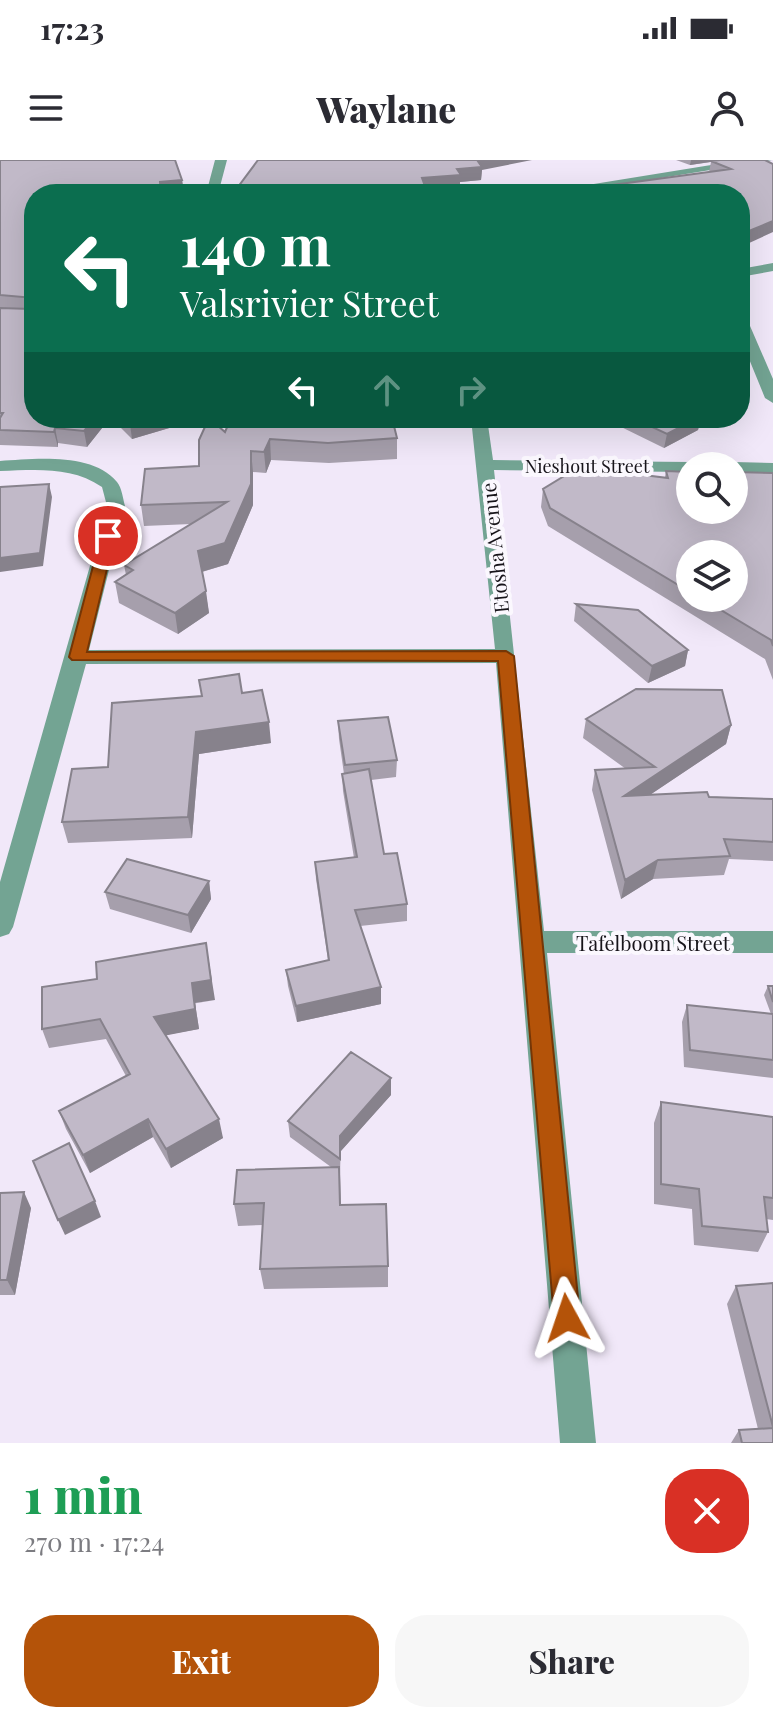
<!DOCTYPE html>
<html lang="en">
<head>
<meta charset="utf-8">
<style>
	:root { --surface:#fff; --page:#f7f7f7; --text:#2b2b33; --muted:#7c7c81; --accent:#b45309 }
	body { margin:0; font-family:"Playfair Display",serif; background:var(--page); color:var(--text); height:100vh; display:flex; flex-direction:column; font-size:30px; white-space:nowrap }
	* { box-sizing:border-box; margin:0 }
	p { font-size:26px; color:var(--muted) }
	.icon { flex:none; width:44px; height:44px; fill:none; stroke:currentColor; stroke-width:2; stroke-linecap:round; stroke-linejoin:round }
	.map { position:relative; height:1283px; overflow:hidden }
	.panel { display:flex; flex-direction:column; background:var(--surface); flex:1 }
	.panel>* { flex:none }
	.banner { position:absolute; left:24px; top:24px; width:726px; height:244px; border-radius:32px; box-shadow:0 8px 32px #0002; background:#0b6e4f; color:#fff; overflow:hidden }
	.buttons { position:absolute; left:676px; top:292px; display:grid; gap:16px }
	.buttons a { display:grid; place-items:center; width:72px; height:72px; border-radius:50%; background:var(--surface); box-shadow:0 8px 32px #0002; font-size:40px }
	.pin { position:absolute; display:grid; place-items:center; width:68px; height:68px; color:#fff; margin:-34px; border:4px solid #fff; border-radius:50%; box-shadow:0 2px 8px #0007 }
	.me { position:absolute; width:88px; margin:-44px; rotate:355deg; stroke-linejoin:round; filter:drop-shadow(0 0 6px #0008) }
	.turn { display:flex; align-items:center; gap:28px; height:168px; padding:0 24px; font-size:36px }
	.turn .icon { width:104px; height:104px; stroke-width:2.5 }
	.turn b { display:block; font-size:56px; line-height:68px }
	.lanes { display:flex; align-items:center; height:76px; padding:0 24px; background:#0003; justify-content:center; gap:40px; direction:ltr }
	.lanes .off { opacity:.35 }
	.round { display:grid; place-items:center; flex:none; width:84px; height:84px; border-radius:32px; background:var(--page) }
	.head { display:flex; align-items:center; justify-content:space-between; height:136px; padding:0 24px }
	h1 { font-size:48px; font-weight:800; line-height:60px; color:#1e9e55 }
	.cta { display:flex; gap:16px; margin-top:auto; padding:16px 24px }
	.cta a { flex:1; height:92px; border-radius:32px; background:var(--accent); color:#fff; font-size:32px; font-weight:800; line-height:92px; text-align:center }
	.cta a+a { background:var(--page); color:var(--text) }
	.status { display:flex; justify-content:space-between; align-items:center; height:56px; padding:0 40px; background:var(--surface); direction:ltr }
	.status svg { height:22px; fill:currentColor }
	header { display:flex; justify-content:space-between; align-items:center; height:104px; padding:0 24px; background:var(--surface); font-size:36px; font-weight:800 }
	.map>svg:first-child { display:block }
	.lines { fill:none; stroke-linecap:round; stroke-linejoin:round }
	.street { fill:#73a493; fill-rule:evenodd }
	.wall { fill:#a69fac; fill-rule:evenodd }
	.shaded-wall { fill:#87828c }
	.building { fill:#c1b9c8; stroke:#87828c; stroke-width:2 }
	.route { fill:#b45309; stroke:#753606; stroke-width:2 }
	.labels { text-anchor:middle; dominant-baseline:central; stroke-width:8; stroke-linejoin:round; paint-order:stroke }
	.far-street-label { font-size:18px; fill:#17141a; stroke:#fbf8fe }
	.street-label { font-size:20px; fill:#17141a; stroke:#fbf8fe }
</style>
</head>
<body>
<div class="status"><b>17:23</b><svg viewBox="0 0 49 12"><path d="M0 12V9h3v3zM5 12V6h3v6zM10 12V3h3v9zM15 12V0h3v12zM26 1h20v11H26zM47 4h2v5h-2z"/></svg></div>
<header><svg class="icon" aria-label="menu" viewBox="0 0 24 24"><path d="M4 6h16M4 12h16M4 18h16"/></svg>Waylane<svg class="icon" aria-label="person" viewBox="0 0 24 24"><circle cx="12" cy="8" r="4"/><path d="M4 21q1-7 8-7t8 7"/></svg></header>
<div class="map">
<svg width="773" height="1283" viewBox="0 0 773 1283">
	<rect width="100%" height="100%" fill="#f1e8f9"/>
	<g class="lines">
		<path class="street" d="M 215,0 L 227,0 L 218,34 L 206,34 Z
			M 742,0 L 772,0 L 563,34 L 532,34 Z
			M 773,103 L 773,111 L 740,117 L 740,109 Z
			M 740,155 L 747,159 L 773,219 L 773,243 L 765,238 L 740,177 Z
			M 471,258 L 487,258 L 493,300 L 690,302 L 698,306 L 690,306 L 690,312 L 494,310 L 544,771 L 773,771 L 773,793 L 547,793 L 596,1283 L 560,1283 L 496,503 L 86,504 L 13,767 L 9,774 L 0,777 L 0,722 L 107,346 L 102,327 C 71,306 36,310 0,311 L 0,301 C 34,299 92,292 117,322 C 122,328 123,339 125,346 L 89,490 L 495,489 Z
			M 734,302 L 773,303 L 773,313 L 734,312 L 734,306 L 726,306 Z"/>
	</g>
	<path class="wall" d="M 0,0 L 182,20 L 184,33 L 34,34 L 110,258 L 87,287 L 58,283 L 58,287 L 0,285 Z
		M 676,0 L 765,0 L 747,84 L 740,34 L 604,34 L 605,26 L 709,12 L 711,2 L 690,5 Z
		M 482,10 L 481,20 L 460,22 L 460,28 L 426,30 L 426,34 L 239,34 L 238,27 Z
		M 111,258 L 193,258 L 193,261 L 132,279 Z
		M 556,258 L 701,258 L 698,270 L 664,288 L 611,262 Z
		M 225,272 L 397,278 L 397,299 L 329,303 L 271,300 L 266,313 L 253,312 L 253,345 L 228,404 L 202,412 L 209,453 L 178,474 L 119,443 L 115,422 L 126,415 L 124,405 L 191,364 L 144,366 L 141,345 L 199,306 Z
		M 666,311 L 773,313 L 773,520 L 765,499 L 548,366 L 541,347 L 543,329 L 665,317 ZM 690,394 L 734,438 L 690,438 Z
		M 576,444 L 688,490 L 685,506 L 648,523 L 574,461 Z
		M 242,533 L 271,583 L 199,594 L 192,678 L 68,683 L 62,662 L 108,607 Z
		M 586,559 L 731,565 L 726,584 L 651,634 L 773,639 L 773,701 L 729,699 L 724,715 L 653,719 L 621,739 L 592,630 L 595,610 L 626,609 L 583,578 Z
		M 338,561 L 397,600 L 396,617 L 371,620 L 384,694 L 407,744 L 407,761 L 360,766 L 381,827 L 381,844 L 297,862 L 288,826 L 286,810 L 328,800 L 316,719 L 315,702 L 354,698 L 343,631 L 342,614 L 344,614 L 339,579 Z
		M 209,721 L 211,739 L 191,773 L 110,749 L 105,732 Z
		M 768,826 L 773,826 L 773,918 L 684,907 L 682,862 L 687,845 L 771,854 L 764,835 Z
		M 215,840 L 195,843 L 199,869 L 165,875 L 223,978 L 171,1008 L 153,977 L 90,1013 L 66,969 L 59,951 L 126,916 L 106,879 L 49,888 L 42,869 Z
		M 391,935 L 340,992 L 340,1014 L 341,1045 L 388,1106 L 388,1127 L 264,1129 L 260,1109 L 263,1065 L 238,1066 L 234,1044 L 331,1007 L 290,977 L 288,961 Z
		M 661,942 L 773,957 L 773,1060 L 766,1059 L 768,1072 L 758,1092 L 694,1085 L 692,1049 L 654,1044 L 654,963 Z
		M 0,1033 L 31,1048 L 15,1135 L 0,1135 Z
		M 773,1123 L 773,1283 L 731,1283 L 739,1270 L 758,1269 L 727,1144 L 736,1126 Z"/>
	<path class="shaded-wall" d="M 476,0 L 532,0 L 482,10 L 481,20 L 460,22 L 460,28 L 426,30 L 422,18 L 457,9 Z
		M 691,0 L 723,0 L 690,5 Z
		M 182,20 L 184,33 L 161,34 L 160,22 Z
		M 773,61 L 773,72 L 747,84 L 740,84 L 740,72 Z
		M 95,258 L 110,258 L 87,287 L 84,271 Z
		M 150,258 L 193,258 L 193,261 L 132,279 L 130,264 Z
		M 698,258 L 701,258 L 698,270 L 664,288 L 667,274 Z
		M 55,268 L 58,283 L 58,287 L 54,272 Z
		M 270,279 L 271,300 L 266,313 L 264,292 Z
		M 251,291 L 253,312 L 253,345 L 228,404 L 201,412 L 198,391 L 225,383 Z
		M 49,324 L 52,337 L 43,406 L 0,412 L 0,398 Z
		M 206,431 L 209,453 L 178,474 L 175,453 Z
		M 688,490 L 685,506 L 648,523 L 652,506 Z
		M 269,562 L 271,583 L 199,594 L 192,678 L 188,657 L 196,572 Z
		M 731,565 L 726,584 L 620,655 L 624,636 Z
		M 658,700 L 653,719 L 621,739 L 625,720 Z
		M 209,721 L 211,739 L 191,773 L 188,755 Z
		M 206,783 L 215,840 L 195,843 L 199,869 L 158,877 L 154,857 Z
		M 381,827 L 381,844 L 297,862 L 296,846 Z
		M 391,918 L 391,935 L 340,992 L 341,1015 L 340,976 Z
		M 148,959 L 153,977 L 90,1013 L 83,995 Z
		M 219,959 L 223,978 L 171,1008 L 166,989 Z
		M 24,1032 L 31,1048 L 15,1135 L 7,1120 Z
		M 95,1041 L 101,1057 L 65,1075 L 58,1060 Z"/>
	<path class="building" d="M 0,0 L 175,0 L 182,20 L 160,22 L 161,34 L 34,34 L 34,138 L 0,135 Z
		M 258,0 L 477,0 L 482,7 L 457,9 L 461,15 L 422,18 L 426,29 L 368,32 L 372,34 L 246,34 L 249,28 L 238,27 Z
		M 720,0 L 765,0 L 773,4 L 773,61 L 749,71 L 740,72 L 740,34 L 614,34 L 605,26 L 731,9 L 711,1 Z
		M 34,138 L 34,258 L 95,258 L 84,271 L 55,268 L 54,272 L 0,270 L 0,258 L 3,253 L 0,253 L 0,148 L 31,149 Z
		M 124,258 L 150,258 L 130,264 Z
		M 209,258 L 225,272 L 231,258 L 392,258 L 397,278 L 328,283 L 270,279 L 264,292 L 251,291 L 251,324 L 225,383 L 198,391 L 206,431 L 175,453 L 115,422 L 133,410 L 124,405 L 227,342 L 141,345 L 145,309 L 199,306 L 199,280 Z
		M 633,258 L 698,258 L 667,274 Z
		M 579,307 L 668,318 L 666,311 L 690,312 L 690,350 L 734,350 L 734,312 L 773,313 L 773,422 L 772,422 L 773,422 L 773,486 L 771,480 L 701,438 L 734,438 L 734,394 L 690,394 L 690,432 L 550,348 L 543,329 Z
		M 49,324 L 40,393 L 0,398 L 0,327 Z
		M 576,444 L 638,450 L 688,490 L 652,506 Z
		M 239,514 L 242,533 L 262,530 L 269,562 L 196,572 L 188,657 L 62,662 L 72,609 L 108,607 L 112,543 L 202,536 L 199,520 Z
		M 636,529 L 722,530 L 731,565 L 624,636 L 707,632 L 709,637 L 773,639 L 773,682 L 724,679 L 730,696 L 658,700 L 625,720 L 595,610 L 655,607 L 586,559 Z
		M 388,557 L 397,600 L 345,605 L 338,561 Z
		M 369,609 L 384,694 L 397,693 L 407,744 L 355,750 L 381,827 L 296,846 L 286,810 L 329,800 L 315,702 L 357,697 L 342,614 Z
		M 127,699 L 209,721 L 188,755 L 105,732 Z
		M 206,783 L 211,820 L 192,823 L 195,849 L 154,857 L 219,959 L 166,989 L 148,959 L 83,995 L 59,951 L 130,914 L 100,859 L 42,869 L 42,827 L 97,819 L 96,802 Z
		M 768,826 L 773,826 L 773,842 Z
		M 687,845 L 773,854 L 773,900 L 690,890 Z
		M 351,892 L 391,918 L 340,976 L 340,999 L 288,961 Z
		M 661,942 L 773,957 L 773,1038 L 764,1037 L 768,1072 L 702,1066 L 699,1029 L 661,1024 Z
		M 69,983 L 95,1041 L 58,1060 L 33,1001 Z
		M 339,1007 L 340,1045 L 386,1044 L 388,1106 L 260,1109 L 264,1043 L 234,1044 L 237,1010 Z
		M 24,1032 L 7,1120 L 0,1120 L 0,1033 Z
		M 773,1123 L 773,1267 L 736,1126 Z
		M 773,1268 L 773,1283 L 742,1283 L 739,1270 Z"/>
	<path class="route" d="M 108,372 L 115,376 L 87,492 L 506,491 L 514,496 L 580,1158 L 576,1167 L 567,1171 L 558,1167 L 554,1158 L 498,501 L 72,500 L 69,497 L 101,376 Z"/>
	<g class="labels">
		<g class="far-street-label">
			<text x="587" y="306">Nieshout Street</text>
		</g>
		<g class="street-label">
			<text transform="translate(494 388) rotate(-96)">Etosha Avenue</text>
			<text x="653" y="782">Tafelboom Street</text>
		</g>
	</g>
</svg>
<div class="buttons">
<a><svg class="icon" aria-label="search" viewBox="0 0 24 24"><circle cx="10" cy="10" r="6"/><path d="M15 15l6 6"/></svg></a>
<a><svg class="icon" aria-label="layers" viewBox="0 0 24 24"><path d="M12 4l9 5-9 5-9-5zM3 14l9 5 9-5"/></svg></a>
</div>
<div class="pin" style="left:108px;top:376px;background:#d93025"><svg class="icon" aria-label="arrive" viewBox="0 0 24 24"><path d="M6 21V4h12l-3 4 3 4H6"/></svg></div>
<svg class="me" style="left:567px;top:1158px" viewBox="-20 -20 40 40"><path d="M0-17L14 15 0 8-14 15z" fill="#b45309" stroke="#fff" stroke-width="4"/></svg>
<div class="banner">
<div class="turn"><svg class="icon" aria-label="left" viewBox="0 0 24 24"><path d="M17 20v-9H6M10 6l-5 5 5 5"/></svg><div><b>140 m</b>Valsrivier Street</div></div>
<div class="lanes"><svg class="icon" aria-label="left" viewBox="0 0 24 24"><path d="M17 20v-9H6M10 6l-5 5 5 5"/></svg><svg class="icon off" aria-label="ahead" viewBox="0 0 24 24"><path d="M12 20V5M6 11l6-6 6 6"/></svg><svg class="icon off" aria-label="right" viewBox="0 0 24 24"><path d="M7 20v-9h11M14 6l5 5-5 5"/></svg></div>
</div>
</div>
<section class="panel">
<div class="head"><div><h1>1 min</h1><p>270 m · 17:24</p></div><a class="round" style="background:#d93025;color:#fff"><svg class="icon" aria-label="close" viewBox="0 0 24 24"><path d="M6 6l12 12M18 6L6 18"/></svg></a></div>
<div class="cta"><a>Exit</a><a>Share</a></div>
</section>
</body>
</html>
